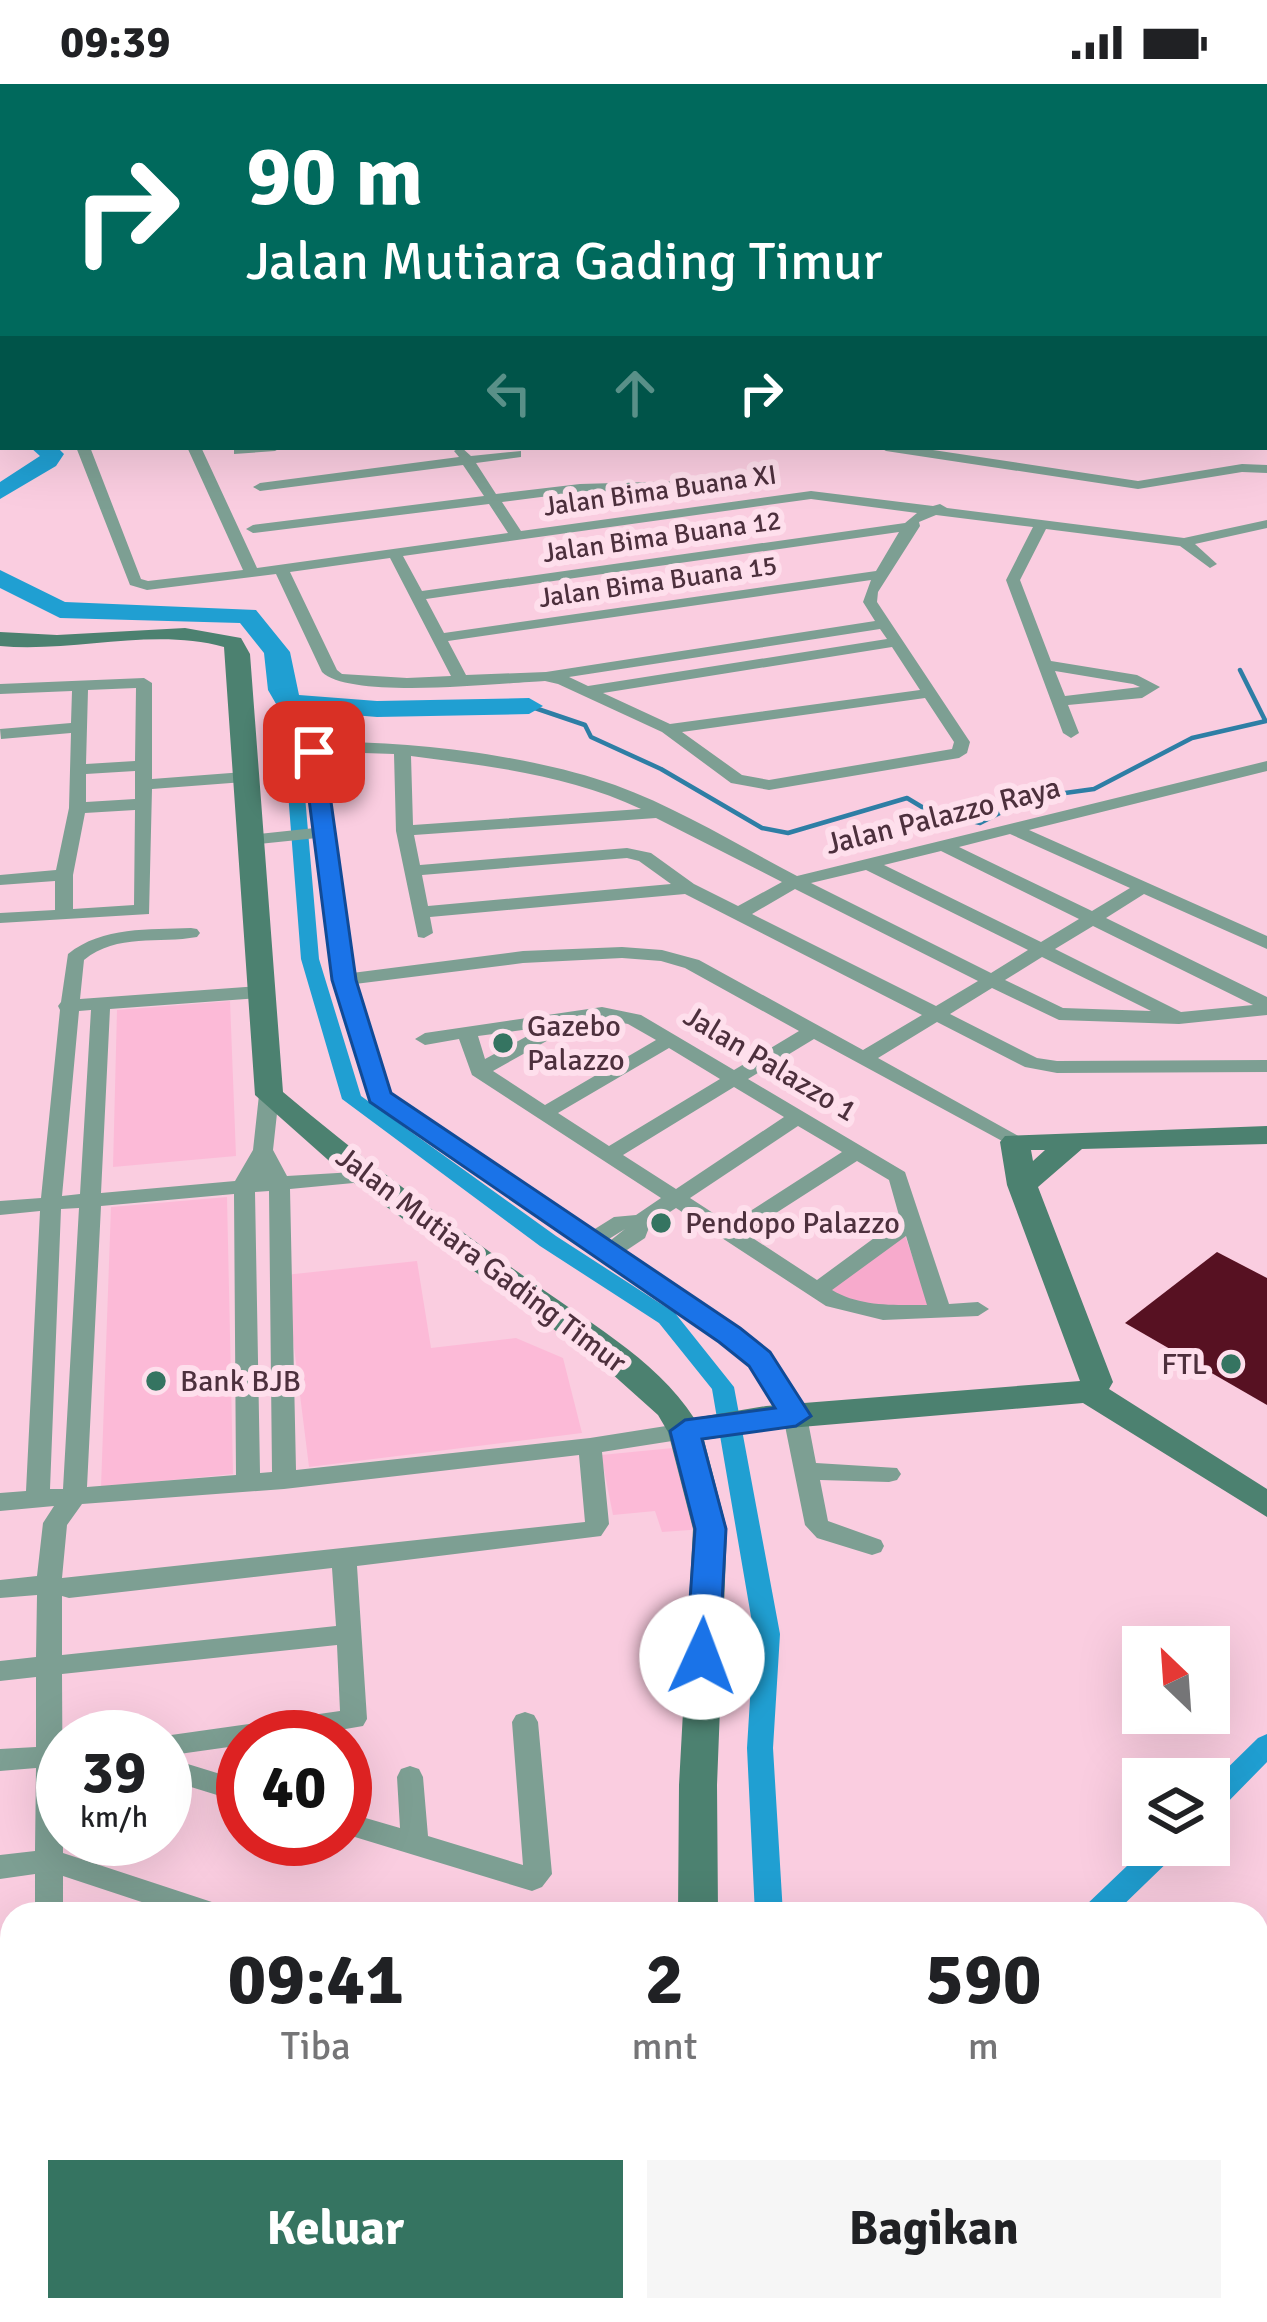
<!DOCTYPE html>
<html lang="id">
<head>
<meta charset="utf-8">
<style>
	:root { --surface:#fff; --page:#f6f6f6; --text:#202124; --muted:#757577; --accent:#357461 }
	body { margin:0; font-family:Signika,sans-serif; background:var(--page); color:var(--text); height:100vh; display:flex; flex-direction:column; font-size:45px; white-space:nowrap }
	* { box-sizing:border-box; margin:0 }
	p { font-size:39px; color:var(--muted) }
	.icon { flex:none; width:66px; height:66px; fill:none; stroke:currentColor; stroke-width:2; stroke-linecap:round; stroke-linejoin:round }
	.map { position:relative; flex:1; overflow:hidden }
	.drawer { position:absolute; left:0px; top:1818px; width:1269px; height:420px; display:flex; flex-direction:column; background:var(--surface); border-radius:36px 36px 0 0; box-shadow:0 12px 48px #0002 }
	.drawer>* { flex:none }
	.banner { position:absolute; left:0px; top:0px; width:1269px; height:366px; box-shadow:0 12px 48px #0002; background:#00695c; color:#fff; overflow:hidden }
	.needle { width:78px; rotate:335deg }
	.buttons { position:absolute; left:1122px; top:1542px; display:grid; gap:24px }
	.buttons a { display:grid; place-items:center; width:108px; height:108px; border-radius:0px; background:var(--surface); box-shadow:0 12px 48px #0002; font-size:60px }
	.speed { position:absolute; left:36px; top:1626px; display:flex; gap:24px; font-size:60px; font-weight:700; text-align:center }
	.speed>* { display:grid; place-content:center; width:156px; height:156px; border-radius:50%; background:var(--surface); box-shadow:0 12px 48px #0002; line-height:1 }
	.speed small { font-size:30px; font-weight:400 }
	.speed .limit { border:18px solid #d22; background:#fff; color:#111 }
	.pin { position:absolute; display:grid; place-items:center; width:102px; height:102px; color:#fff; margin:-51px; border-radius:24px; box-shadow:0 6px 18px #0006 }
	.me { position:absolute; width:132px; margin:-66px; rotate:2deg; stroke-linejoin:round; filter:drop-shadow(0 0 9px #0008) }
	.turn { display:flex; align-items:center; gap:42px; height:252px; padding:0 48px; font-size:54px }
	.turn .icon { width:156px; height:156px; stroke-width:2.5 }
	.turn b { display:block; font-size:84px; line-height:102px }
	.lanes { display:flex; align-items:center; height:114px; padding:0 48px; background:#0003; justify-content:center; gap:60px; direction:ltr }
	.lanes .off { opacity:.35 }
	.eta { display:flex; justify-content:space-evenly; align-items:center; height:204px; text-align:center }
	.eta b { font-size:72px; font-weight:700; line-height:84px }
	.action { display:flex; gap:24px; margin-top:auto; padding:24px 48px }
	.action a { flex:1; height:138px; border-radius:0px; background:var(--accent); color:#fff; font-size:48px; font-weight:700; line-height:138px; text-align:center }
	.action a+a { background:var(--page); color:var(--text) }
	.status { display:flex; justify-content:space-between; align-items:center; height:84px; padding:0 60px; background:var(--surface); direction:ltr }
	.status svg { height:33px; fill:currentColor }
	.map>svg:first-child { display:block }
	.built { fill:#fcbad7 }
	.green { fill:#f7aacc }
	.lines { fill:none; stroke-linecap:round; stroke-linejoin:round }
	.stream { stroke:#2e7ea5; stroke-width:4.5 }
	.canal { fill:#209fd2; fill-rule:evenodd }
	.river { fill:#209fd2; fill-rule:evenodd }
	.building { fill:#571122 }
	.street { fill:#7d9f93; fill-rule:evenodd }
	.secondary { fill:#4c8170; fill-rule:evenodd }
	.route { fill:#1a73e8; stroke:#114b97; stroke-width:3 }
	.poi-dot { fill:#357461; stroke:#fedfec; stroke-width:4.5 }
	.labels { text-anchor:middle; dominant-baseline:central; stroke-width:12; stroke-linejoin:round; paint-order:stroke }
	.far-street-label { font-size:27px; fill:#4d303d; stroke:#fedfec }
	.street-label { font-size:30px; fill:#4d303d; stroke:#fedfec }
	.poi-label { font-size:30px; fill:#4d303d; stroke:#fedfec; text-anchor:start }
</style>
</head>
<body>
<div class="status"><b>09:39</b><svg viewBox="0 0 49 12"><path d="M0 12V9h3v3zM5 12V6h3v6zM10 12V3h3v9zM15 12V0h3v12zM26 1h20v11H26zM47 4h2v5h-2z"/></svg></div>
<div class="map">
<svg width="1267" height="2238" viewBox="0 0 1267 2238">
	<rect width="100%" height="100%" fill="#facde0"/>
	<path class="built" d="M 230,917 L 236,1072 L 113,1083 L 117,926 Z
		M 227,1113 L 233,1390 L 101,1403 L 111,1123 Z
		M 417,1177 L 431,1264 L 516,1254 L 563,1274 L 582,1349 L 309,1383 L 285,1191 Z
		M 673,1364 L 704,1445 L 662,1448 L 655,1427 L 613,1431 L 601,1371 Z"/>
	<path class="green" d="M 905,1151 L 930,1224 L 877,1228 L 828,1207 Z"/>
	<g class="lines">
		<path class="stream" d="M 1240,586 L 1265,636
			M 529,622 L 585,641 L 591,653 L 661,685 L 762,744 L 788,749 L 907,714 L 927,726 L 980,739 L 1029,714 L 1094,705 L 1192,654 L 1266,637"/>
		<path class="canal" d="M 289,614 L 297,619 L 319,875 L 361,1012 L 556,1152 L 675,1229 L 734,1303 L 780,1550 L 773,1664 L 783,1830 L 755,1830 L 747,1664 L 754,1550 L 712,1305 L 659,1239 L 540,1162 L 342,1015 L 301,875 L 281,619 Z
			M 1267,1650 L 1267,1678 L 1219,1727 L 1209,1730 L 1209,1702 L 1258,1654 Z
			M 1149,1761 L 1181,1761 L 1177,1769 L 1114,1830 L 1081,1830 L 1085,1822 Z
			M 745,2226 L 777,2226 L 776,2238 L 744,2238 Z"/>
		<path class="river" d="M 30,363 L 57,363 L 64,370 L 56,382 L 0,415 L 0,398 L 40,372 Z
			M 0,486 L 65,518 L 256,526 L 290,568 L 299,611 L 377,617 L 529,614 L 543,622 L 529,630 L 377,633 L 279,625 L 268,606 L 264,569 L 240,539 L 60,534 L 0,504 Z"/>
	</g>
	<path class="building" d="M 1217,1168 L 1267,1194 L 1267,1321 L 1125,1239 Z"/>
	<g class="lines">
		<path class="street" d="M 223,0 L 233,0 L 221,3 Z
			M 330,0 L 340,0 L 343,3 L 333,3 Z
			M 361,0 L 402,0 L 403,1 L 370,3 Z
			M 760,0 L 819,0 L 812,3 L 753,3 Z
			M 877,0 L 889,0 L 892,3 L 880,3 Z
			M 1070,0 L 1081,0 L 1084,3 L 1073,3 Z
			M 1259,0 L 1267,0 L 1267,5 Z
			M 0,13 L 3,13 L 3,19 L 0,19 Z
			M 0,36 L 3,37 L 3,43 L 0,42 Z
			M 0,78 L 3,78 L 3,84 L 0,84 Z
			M 0,107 L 3,107 L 3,113 L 0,113 Z
			M 0,128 L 3,128 L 3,134 L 0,134 Z
			M 1266,131 L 1267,131 L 1267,137 L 1266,137 Z
			M 0,172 L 3,172 L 3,178 L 0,178 Z
			M 1266,205 L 1267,205 L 1267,213 L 1266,213 Z
			M 3,225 L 3,235 L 0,236 L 0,226 Z
			M 3,257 L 3,265 L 0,266 L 0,258 Z
			M 1266,287 L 1267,287 L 1267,295 L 1266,295 Z
			M 0,311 L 3,311 L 3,319 L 0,319 Z
			M 3,327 L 3,339 L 0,340 L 0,328 Z
			M 1266,336 L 1267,336 L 1267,344 L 1266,344 Z
			M 1266,354 L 1267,354 L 1267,362 L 1266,362 Z
			M 76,363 L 90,363 L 141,495 L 148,497 L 243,486 L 187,363 L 201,363 L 257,484 L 508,449 L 489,420 L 253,449 L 246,445 L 253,441 L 484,412 L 463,381 L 260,407 L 253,403 L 260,399 L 459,373 L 454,367 L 461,363 L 471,372 L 521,367 L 521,373 L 476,379 L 496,410 L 580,400 L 722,396 L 729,400 L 722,404 L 580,408 L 502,418 L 521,447 L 811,407 L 933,422 L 940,420 L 947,424 L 1184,454 L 1267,436 L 1267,444 L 1195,460 L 1217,480 L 1210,484 L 1180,462 L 1046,445 L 1020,496 L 1051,577 L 1137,591 L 1160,603 L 1142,614 L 1068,621 L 1079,649 L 1071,654 L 1063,649 L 1006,496 L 1033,443 L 936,431 L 919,438 L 920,442 L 878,508 L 877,518 L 970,658 L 967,669 L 959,674 L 769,706 L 731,699 L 662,648 L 558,600 L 545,597 C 502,599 350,616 322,588 L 276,490 L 147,506 L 130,501 ZM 811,415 L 917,429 L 905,439 L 422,507 L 403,472 ZM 899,448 L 876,487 L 444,549 L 426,515 ZM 390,474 L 451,592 L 407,594 L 342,590 L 337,586 L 290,488 ZM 871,496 L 863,518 L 875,537 L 546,588 L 466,591 L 448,557 ZM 880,545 L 887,555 L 588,602 L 569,593 ZM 892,563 L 920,606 L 670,640 L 603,609 ZM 1055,587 L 1133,600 L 1140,603 L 1065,612 ZM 925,614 L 954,658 L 952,665 L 769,696 L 742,691 L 682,648 Z
			M 239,363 L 282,363 L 275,367 L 234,370 L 234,364 Z
			M 879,363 L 913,363 L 1138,397 L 1242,380 L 1267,381 L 1267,389 L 1242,388 L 1138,405 L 886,367 Z
			M 144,594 L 152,599 L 152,695 L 244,688 L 252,693 L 244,698 L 152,705 L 149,830 L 0,839 L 0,829 L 55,826 L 55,797 L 0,801 L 0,791 L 56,786 L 69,724 L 71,649 L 1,655 L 0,645 L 71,639 L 72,607 L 0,610 L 0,600 ZM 136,604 L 135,677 L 86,680 L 88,606 ZM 135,687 L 135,715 L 86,718 L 86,690 ZM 135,726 L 134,821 L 73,825 L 73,791 L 85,729 Z
			M 333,658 C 419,658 534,672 615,701 C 678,724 738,761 797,792 L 1267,677 L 1267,687 L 1029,746 L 1267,852 L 1267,865 L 1144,810 L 1106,834 L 1267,913 L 1267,931 L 1179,940 L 1059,936 L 992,904 L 950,930 L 1037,974 L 1057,977 L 1267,976 L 1267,988 L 1057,989 L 1025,983 L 937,938 L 878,974 L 1022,1054 L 1025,1058 L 1022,1062 L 1015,1064 L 814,955 L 748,995 L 905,1088 L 949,1220 L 978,1218 L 989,1225 L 978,1232 L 883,1236 L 826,1222 L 676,1124 L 650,1141 L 645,1154 L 621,1170 L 767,1270 L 807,1332 L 816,1379 L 897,1384 L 901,1390 L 897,1396 L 889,1398 L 820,1396 L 828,1437 L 881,1456 L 884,1462 L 881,1468 L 872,1471 L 817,1454 L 805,1441 L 783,1332 L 751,1280 L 372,1017 L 335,896 L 317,754 L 249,761 L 240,756 L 249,751 L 315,744 L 306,668 ZM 333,668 L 394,670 L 396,747 L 418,853 L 424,854 L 433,849 L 430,833 L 685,810 L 922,931 L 863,966 L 699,876 L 662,866 L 622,863 L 523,867 L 352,889 L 323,671 ZM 411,672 C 489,682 569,691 641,725 L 413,741 ZM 656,734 L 782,798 L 738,822 L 694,800 L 651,769 L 627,764 L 420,781 L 414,751 ZM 1010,750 L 1130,804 L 1092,827 L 959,763 ZM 941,767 L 1079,835 L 1041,858 L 884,781 ZM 627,774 L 639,777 L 671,800 L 428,822 L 422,791 ZM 866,786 L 1028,866 L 991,889 L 811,799 ZM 795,805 L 978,897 L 936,922 L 752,830 ZM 1093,842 L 1253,921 L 1181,928 L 1055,865 ZM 1042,873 L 1151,927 L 1063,924 L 1005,896 ZM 622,874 L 661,877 L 685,884 L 799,947 L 734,986 L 641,931 L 602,923 L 425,949 L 415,955 L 425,961 L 459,955 L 472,991 L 661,1114 L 636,1131 L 614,1133 L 590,1148 L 388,1010 L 355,900 L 523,879 ZM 602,935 L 628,940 L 656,956 L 545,1021 L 493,987 L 570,944 L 572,939 ZM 544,943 L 485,975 L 478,952 ZM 669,964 L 720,995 L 609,1062 L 558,1029 ZM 734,1003 L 784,1033 L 676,1105 L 623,1071 ZM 798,1042 L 842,1068 L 730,1140 L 690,1114 ZM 857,1077 L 889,1096 L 900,1135 L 817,1196 L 745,1149 ZM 625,1145 L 606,1160 L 604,1158 ZM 906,1152 L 927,1221 C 895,1221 860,1223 832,1206 Z
			M 191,844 L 197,845 L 200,849 L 197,853 C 159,860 117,849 84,876 L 80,915 L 260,902 L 269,908 L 260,914 L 110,925 L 101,1109 L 235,1097 L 253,1066 L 259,1011 L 269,1005 L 279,1011 L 273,1066 L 287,1092 L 371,1087 L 374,1092 L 364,1098 L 290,1105 L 296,1386 L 590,1354 L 685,1339 L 693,1341 L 697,1347 L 693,1353 L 685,1355 L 602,1368 L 609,1440 L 601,1452 L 357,1482 L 367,1635 L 363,1642 L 299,1653 L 243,1653 L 243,1661 L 165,1672 L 165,1653 L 157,1653 L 340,1627 L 337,1561 L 62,1590 L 63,1769 L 224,1822 L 228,1830 L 178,1830 L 63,1792 L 63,1830 L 35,1830 L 35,1790 L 0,1795 L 0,1771 L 35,1767 L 36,1684 L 0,1687 L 0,1665 L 36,1663 L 36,1593 L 0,1597 L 0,1577 L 36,1573 L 37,1511 L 0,1514 L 0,1496 L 37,1492 L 43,1439 L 54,1422 L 0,1427 L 0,1409 L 26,1407 L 40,1127 L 0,1131 L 0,1117 L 41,1114 L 60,926 L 58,922 L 61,918 L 68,870 C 103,842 149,846 191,844 ZM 91,926 L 80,1110 L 62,1112 L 79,927 ZM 269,1107 L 272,1388 L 260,1389 L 255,1108 ZM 234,1110 L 236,1391 L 87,1403 L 101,1122 ZM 79,1124 L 63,1405 L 50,1405 L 61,1125 ZM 579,1371 L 585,1438 L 62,1494 L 67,1441 L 82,1420 L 284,1405 ZM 332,1484 L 336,1542 L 62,1571 L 62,1512 L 69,1514 Z
			M 525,1628 L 534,1631 L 538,1638 L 552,1790 L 542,1803 L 532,1807 L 345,1750 L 345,1728 L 400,1744 L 397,1693 L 401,1685 L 410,1682 L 419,1685 L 423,1693 L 428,1752 L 523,1781 L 512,1638 L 516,1631 Z
			M 165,1673 L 243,1697 L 243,1719 L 165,1695 Z
			M 0,2003 L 12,2008 L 12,2036 L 0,2031 Z
			M 1267,2011 L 1267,2046 L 1257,2050 L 1257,2015 Z
			M 12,2041 L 12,2083 L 0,2089 L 0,2047 Z
			M 49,2226 L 83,2226 L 78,2238 L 44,2238 Z
			M 133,2226 L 186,2226 L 193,2238 L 140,2238 Z
			M 1062,2226 L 1100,2226 L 1095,2238 L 1057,2238 Z
			M 1223,2226 L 1247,2226 L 1251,2238 L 1219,2238 Z"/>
		<path class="secondary" d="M 185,544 L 241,554 L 250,570 L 283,1008 C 361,1074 442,1134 525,1193 C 581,1234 656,1274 694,1334 L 766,1322 L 1080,1297 L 1007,1101 L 1000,1058 L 1005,1052 L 1267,1042 L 1267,1060 L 1082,1065 L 1038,1103 L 1113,1298 L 1109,1305 L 1267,1405 L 1267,1433 L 1083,1319 L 766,1346 L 704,1356 L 727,1445 L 717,1701 L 718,1830 L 678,1830 L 679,1701 L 693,1445 L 668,1348 L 658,1331 L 601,1280 L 354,1099 L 255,1011 L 224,563 C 153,543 73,569 0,562 L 0,548 L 57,551 ZM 1031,1066 L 1045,1066 L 1033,1077 Z
			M 570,2226 L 642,2226 L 638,2238 L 565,2238 Z"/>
	</g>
	<path class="route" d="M 314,662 L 324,668 L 356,896 L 391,1009 L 740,1244 L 770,1268 L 811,1332 L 796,1342 L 702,1355 L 726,1445 L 719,1573 L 714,1582 L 702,1586 L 691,1582 L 686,1573 L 695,1445 L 670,1347 L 685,1336 L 775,1324 L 749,1282 L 719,1258 L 370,1018 L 332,896 L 303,668 Z"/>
	<g class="poi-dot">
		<circle cx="503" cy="959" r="12"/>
		<circle cx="661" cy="1139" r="12"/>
		<circle cx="1231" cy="1280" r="12"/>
		<circle cx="156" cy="1297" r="12"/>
	</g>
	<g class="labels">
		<g class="far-street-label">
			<text transform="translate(660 407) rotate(-8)">Jalan Bima Buana XI</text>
			<text transform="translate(662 453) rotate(-8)">Jalan Bima Buana 12</text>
			<text transform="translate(658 498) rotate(-8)">Jalan Bima Buana 15</text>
		</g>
		<g class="street-label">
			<text transform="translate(943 732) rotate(-14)">Jalan Palazzo Raya</text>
			<text transform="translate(770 980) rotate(31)">Jalan Palazzo 1</text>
			<text transform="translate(481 1176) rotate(37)">Jalan Mutiara Gading Timur</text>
		</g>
		<g class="poi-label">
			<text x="527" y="942">Gazebo<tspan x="527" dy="34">Palazzo</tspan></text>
			<text x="685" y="1139">Pendopo Palazzo</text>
			<text x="1207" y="1280" text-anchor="end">FTL</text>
			<text x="180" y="1297">Bank BJB</text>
		</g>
	</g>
</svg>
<div class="buttons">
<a><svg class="needle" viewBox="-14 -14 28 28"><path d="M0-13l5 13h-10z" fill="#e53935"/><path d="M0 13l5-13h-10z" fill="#757577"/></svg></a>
<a><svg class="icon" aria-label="layers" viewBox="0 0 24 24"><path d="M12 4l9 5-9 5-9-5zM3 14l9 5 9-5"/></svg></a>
</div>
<div class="speed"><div>39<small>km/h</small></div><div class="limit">40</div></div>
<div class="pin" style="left:314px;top:668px;background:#d93025"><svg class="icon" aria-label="arrive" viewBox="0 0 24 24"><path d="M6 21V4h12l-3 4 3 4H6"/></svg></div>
<svg class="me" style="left:702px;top:1573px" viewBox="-20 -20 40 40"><circle r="19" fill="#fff"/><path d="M0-13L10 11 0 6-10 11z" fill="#1a73e8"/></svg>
<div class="banner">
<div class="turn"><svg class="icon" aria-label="right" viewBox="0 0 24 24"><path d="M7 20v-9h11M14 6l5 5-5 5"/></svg><div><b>90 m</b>Jalan Mutiara Gading Timur</div></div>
<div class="lanes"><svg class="icon off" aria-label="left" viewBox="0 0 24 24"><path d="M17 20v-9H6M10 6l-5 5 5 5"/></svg><svg class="icon off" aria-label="ahead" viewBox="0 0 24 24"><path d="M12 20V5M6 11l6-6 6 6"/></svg><svg class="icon" aria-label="right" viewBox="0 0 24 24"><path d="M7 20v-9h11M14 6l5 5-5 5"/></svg></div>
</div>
<section class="drawer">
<div class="eta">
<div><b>09:41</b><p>Tiba</p></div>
<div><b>2</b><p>mnt</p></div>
<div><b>590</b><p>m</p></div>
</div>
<div class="action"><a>Keluar</a><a>Bagikan</a></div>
</section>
</div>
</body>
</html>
